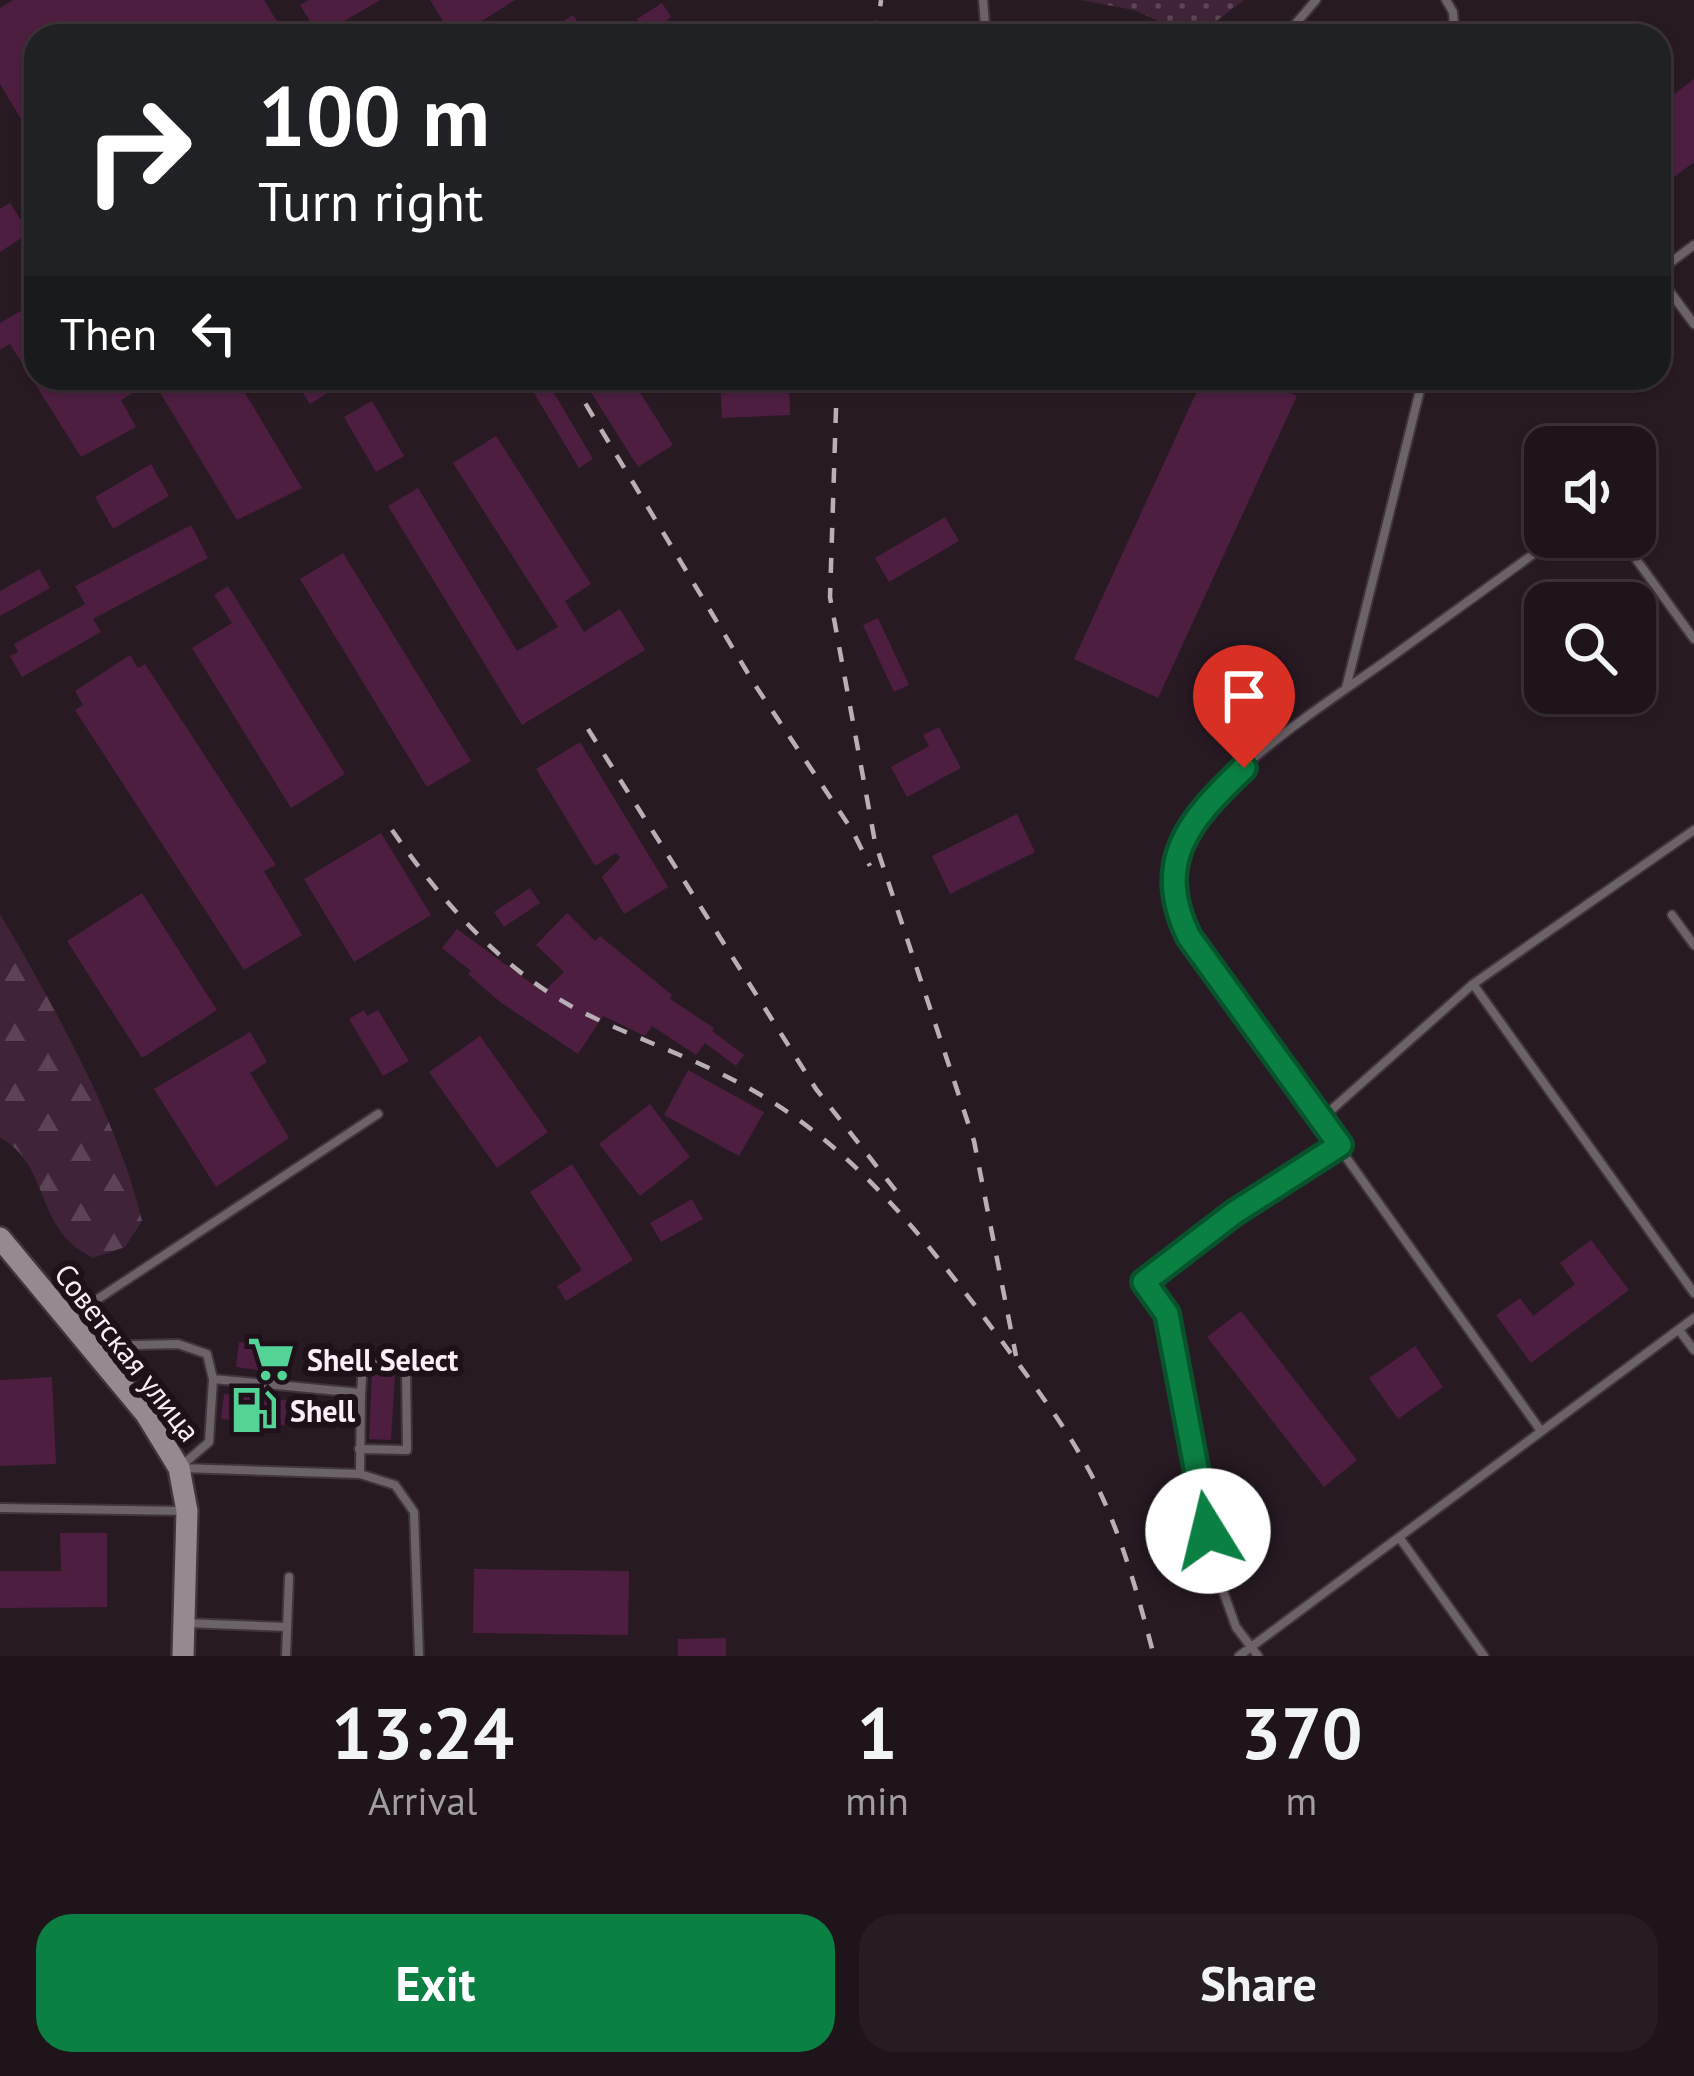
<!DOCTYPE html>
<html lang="en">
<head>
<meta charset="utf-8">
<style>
	:root { --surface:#1e141a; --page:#261d23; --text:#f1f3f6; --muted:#a19ea2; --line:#3c3339; --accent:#0b8043 }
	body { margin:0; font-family:"PT Sans",sans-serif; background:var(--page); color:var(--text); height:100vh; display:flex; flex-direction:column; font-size:45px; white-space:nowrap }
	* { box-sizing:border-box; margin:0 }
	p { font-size:39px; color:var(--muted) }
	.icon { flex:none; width:66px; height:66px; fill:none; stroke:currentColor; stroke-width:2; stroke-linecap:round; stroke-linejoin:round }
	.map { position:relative; height:1656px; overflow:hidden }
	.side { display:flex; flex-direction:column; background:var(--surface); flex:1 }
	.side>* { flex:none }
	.top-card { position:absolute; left:24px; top:24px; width:1647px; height:366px; border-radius:36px; box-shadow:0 3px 9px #0004,0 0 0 3px var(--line); background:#202124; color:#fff; overflow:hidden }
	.fabs { position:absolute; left:1524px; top:426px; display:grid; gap:24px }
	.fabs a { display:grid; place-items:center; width:132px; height:132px; border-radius:24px; background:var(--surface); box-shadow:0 3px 9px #0004,0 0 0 3px var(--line); font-size:60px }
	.pin { position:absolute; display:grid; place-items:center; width:102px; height:102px; color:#fff; margin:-123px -51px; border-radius:50% 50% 50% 0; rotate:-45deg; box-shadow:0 0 12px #0007 }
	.pin .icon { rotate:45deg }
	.me { position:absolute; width:132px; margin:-66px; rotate:351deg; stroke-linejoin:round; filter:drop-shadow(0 0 9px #0008) }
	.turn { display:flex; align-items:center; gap:42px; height:252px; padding:0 36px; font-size:54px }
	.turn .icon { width:156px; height:156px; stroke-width:2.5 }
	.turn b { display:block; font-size:84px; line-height:102px }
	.then { display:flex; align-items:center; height:114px; padding:0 36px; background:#0003; gap:24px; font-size:45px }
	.eta { display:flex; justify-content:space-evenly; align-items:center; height:204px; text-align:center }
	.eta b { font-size:72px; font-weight:700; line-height:84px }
	.action { display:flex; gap:24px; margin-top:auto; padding:24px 36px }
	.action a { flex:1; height:138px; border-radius:36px; background:var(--accent); color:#fff; font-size:48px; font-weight:700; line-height:138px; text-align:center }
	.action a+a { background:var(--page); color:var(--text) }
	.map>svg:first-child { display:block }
	.grass { fill:url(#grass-dots) }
	.forest { fill:url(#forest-firs) }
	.building { fill:#4d1e40 }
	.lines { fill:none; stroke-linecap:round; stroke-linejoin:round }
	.lane-casing { stroke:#41343c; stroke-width:12 }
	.secondary-casing { stroke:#41343c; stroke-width:26 }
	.lane { stroke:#6b6368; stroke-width:8 }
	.secondary { stroke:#968a92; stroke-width:21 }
	.rail { stroke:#baafb5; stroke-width:4.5; stroke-dasharray:15 15; stroke-linecap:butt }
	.route-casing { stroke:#07532c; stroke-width:30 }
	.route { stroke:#0b8043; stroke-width:21 }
	.labels { text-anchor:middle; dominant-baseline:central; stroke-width:12; stroke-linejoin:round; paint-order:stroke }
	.street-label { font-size:30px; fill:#f9eff5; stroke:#1e111a }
	.poi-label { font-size:30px; font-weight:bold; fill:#f9eff5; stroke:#1e111a; text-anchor:start }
</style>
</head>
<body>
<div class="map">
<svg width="1694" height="1656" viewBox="0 0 1694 1656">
	<defs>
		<pattern id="grass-dots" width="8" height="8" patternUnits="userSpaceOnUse" patternTransform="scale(3)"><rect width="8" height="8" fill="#3f2437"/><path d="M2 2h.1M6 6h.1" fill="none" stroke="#5c4455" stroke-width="1.8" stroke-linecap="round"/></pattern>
		<pattern id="forest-firs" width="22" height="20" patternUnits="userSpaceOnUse" patternTransform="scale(3)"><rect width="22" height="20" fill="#3f2437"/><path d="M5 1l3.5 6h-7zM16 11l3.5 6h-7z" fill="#5c4455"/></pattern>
	</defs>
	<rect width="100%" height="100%" fill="#281a23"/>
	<path class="grass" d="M 1080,0 L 1244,0 L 1202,32 L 1163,23 L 1134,10 Z"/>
	<path class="forest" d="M 0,914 C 52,1003 119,1121 142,1221 L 125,1247 L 93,1258 C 85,1253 75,1248 69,1241 C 38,1210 42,1159 0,1138 Z"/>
	<path class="building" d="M 13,0 L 264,0 L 286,36 L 36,36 L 36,144 L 0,84 L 0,8 Z
		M 309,0 L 380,0 L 319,36 L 300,5 Z
		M 430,0 L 515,0 L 458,36 L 452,36 Z
		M 662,3 L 671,17 L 663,23 L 672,36 L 648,36 L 637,19 Z
		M 573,15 L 586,36 L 540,36 Z
		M 1694,79 L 1694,162 L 1674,177 L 1659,157 L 1659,106 Z
		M 10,203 L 29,233 L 0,252 L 0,209 Z
		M 36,302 L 36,378 L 236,378 L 302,488 L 237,520 L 153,381 L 121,400 L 136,427 L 81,457 L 10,344 L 0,350 L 0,323 Z
		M 293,378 L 351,378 L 310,404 Z
		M 525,378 L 545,378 L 593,459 L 579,468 Z
		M 582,378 L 631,378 L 673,445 L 638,467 Z
		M 720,378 L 789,378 L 790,415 L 722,418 Z
		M 1203,378 L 1258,378 L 1297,396 L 1158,698 L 1074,659 Z
		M 372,401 L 404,456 L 376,472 L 344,417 Z
		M 496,436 L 591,584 L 565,601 L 584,632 L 620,609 L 645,650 L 522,725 L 388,506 L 418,488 L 517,651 L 558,627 L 453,463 Z
		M 151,464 L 169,496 L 113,529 L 95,497 Z
		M 945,517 L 959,541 L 889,582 L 875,558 Z
		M 191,525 L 208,558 L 93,619 L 101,632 L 22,677 L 10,656 L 18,652 L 14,644 L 85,604 L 75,586 Z
		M 343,553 L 471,761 L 427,787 L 300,579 Z
		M 39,569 L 50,588 L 0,616 L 0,591 Z
		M 228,586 L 345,774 L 291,808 L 192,648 L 232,623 L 214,595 Z
		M 878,618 L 909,685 L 894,692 L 863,625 Z
		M 130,655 L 138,668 L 145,664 L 276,865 L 264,871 L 302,935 L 244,970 L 75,710 L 83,705 L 75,691 Z
		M 939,727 L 961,768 L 907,797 L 891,767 L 929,746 L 923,735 Z
		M 580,742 L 668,887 L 624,914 L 602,877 L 620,858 L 616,853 L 595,866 L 536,769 Z
		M 1017,814 L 1035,852 L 950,894 L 932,856 Z
		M 381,833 L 431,915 L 354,962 L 304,879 Z
		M 530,888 L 540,903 L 504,927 L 494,912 Z
		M 142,893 L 217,1010 L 142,1058 L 67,941 Z
		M 567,913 L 595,941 L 600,936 L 672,995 L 670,999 L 714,1028 L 712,1031 L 744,1055 L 736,1066 L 705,1043 L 696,1055 L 652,1026 L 645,1036 L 603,1016 L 578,1054 L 500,1002 L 468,974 L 471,971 L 442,948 L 457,929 L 543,992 L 564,972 L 536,945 Z
		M 364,1010 L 367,1016 L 378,1010 L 409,1061 L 383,1076 L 349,1019 Z
		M 250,1032 L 267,1062 L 250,1073 L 289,1138 L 216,1187 L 154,1089 Z
		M 480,1036 L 548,1132 L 497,1168 L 429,1072 Z
		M 688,1070 L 764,1112 L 739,1156 L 664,1115 Z
		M 650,1104 L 690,1157 L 640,1196 L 599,1144 Z
		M 572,1164 L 633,1260 L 566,1301 L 557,1286 L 582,1270 L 530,1192 Z
		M 692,1199 L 703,1219 L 661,1242 L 650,1223 Z
		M 1591,1240 L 1629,1290 L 1531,1363 L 1496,1315 L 1520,1298 L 1533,1316 L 1575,1284 L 1560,1263 Z
		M 1241,1311 L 1357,1460 L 1324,1487 L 1207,1337 Z
		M 239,1342 L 284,1347 L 281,1373 L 236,1367 Z
		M 1415,1346 L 1443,1387 L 1398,1419 L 1369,1378 Z
		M 372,1372 L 395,1374 L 391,1440 L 369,1439 Z
		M 52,1377 L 56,1464 L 0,1466 L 0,1380 Z
		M 224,1394 L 287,1400 L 285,1425 L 221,1419 Z
		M 60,1533 L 107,1533 L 107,1607 L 0,1608 L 0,1571 L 61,1571 Z
		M 474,1569 L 629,1571 L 628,1635 L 473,1633 Z
		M 726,1638 L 726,1656 L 678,1656 L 678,1639 Z"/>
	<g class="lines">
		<defs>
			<path id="lane" d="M 983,0 L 986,36
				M 1446,0 L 1453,12 L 1455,36
				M 1285,36 L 1316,0
				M 1659,271 L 1694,245
				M 1659,277 L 1694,324
				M 1620,537 L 1694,639
				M 1346,688 L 1423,378
				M 1672,915 L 1694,945
				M 1473,984 L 1694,1293
				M 1321,1119 L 1473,984 L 1694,830
				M 69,1318 L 378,1114
				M 1679,1330 L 1694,1350
				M 92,1346 L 178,1344 L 207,1354 L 213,1379 L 209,1442 L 180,1467
				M 213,1379 L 361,1393 L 360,1474
				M 1541,1431 L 1189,937 C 1177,912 1168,886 1175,858 C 1197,782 1331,701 1394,655 C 1448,616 1502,577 1557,537
				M 359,1449 L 407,1450 L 406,1364 L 363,1364 L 361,1393
				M 181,1468 L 360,1474 L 395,1485 L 414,1512 L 419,1656
				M 0,1508 L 185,1511
				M 1399,1537 L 1484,1656
				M 186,1623 L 287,1627
				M 286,1656 L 289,1577
				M 1239,1656 L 1694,1318
				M 1258,1656 L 1236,1627 L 1214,1566 L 1191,1424 L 1167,1314 L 1144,1282 L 1234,1213 L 1340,1145"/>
			<path id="secondary" d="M 0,1238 L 146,1414 L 179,1468 L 187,1511 L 183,1656"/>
		</defs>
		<use href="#lane" class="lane-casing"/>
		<use href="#secondary" class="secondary-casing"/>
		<use href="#lane" class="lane"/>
		<use href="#secondary" class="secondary"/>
		<path class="rail" d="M 877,36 L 881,0
			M 570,378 L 755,685 L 852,830 L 870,866
			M 837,378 L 830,597 L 875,842 L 974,1141 L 1016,1356
			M 588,729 L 816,1089 L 900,1196
			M 392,830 C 442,902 502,970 580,1011 C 642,1042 710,1063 769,1100 C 865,1159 935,1252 1001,1340 C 1033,1384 1067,1428 1092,1476 C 1121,1532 1138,1595 1154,1656"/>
	</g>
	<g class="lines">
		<defs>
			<path id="route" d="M 1208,1531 L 1167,1314 L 1144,1282 L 1234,1213 L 1340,1145 L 1189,937 C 1152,862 1189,820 1244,768"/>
		</defs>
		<use href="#route" class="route-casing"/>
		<use href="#route" class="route"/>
	</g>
	<defs>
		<symbol id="supermarket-bare" viewBox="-9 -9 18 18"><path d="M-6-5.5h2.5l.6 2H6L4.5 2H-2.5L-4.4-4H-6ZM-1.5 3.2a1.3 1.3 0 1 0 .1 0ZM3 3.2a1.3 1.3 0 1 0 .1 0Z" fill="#53d396" stroke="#1e111a" stroke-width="2.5" paint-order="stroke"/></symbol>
		<symbol id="fuel-bare" viewBox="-9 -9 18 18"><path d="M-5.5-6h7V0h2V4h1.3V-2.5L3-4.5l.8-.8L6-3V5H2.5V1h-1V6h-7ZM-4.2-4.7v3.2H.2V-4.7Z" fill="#53d396" stroke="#1e111a" stroke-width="2.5" paint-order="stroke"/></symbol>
	</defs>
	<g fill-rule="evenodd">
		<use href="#supermarket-bare" x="238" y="1326" width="66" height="66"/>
		<use href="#fuel-bare" x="221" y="1377" width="66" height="66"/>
	</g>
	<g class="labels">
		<g class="street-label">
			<text transform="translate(128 1352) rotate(52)">Советская улица</text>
		</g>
		<g class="poi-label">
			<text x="307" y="1359">Shell Select</text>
			<text x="290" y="1410">Shell</text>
		</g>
	</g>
</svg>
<div class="fabs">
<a><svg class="icon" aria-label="sound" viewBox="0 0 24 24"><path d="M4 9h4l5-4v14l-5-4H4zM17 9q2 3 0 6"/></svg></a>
<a><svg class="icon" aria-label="search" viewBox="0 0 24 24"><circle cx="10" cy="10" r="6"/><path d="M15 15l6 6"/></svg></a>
</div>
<div class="pin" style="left:1244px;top:768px;background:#d93025"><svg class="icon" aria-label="arrive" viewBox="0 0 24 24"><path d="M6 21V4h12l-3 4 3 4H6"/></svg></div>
<svg class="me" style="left:1208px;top:1531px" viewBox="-20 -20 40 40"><circle r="19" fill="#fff"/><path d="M0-13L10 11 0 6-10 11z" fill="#0b8043"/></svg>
<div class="top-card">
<div class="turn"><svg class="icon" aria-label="right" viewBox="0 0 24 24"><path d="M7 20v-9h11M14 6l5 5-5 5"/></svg><div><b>100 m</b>Turn right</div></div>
<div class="then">Then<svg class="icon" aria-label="left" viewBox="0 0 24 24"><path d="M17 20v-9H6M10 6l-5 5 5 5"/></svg></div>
</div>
</div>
<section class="side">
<div class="eta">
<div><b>13:24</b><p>Arrival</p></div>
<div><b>1</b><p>min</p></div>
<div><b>370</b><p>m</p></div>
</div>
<div class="action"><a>Exit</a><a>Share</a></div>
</section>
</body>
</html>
